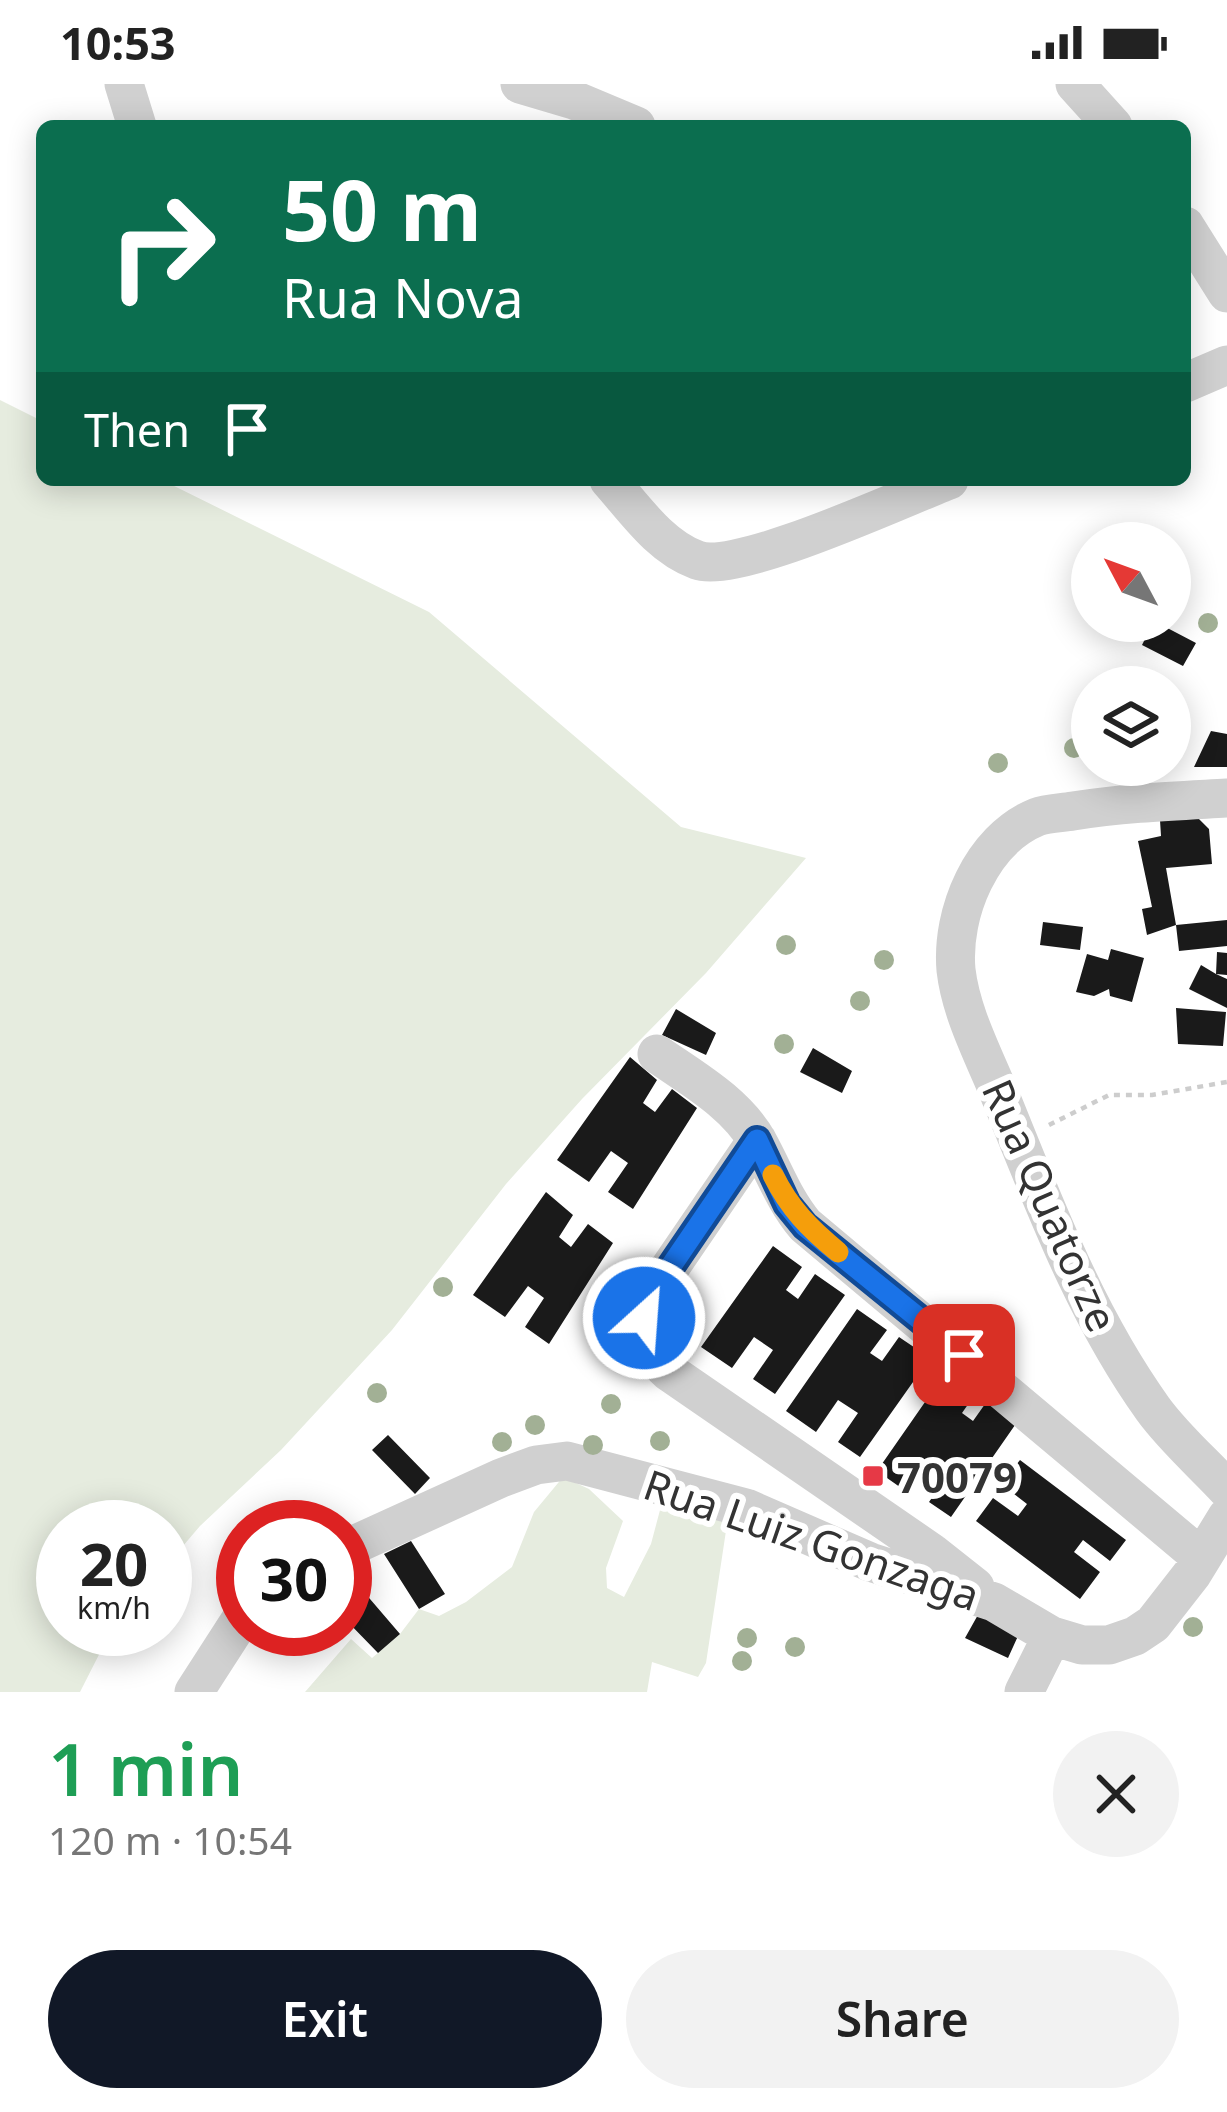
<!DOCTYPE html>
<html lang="en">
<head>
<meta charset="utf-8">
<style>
	:root { --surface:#fff; --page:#f2f2f2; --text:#222; --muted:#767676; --accent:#111827 }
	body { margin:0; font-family:"Noto Sans",sans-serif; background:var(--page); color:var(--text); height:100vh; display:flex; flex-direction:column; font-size:45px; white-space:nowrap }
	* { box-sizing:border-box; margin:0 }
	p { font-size:39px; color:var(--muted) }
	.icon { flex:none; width:66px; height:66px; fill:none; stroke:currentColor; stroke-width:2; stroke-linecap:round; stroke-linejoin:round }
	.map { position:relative; height:1608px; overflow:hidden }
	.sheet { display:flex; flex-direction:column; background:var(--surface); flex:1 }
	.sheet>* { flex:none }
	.hud { position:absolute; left:36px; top:36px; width:1155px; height:366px; border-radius:18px; box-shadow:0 6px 30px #0003; background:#0b6e4f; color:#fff; overflow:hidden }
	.needle { width:78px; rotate:311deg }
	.controls { position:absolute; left:1071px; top:438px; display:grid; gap:24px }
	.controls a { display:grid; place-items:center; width:120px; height:120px; border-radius:50%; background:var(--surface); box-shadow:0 6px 30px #0003; font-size:60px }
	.speed { position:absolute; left:36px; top:1416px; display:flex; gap:24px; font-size:60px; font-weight:700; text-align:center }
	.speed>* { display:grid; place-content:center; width:156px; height:156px; border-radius:50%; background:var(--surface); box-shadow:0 6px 30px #0003; line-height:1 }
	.speed small { font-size:30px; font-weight:400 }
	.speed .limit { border:18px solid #d22; background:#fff; color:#111 }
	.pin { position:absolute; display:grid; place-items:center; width:102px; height:102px; color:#fff; margin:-51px; border-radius:24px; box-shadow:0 6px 18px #0006 }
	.me { position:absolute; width:132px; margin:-66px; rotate:26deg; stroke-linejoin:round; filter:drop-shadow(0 0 9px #0008) }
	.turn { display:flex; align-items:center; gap:42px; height:252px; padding:0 48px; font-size:54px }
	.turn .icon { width:156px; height:156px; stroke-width:2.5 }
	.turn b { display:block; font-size:84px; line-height:102px }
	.then { display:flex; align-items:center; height:114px; padding:0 48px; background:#0003; gap:24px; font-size:45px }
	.round { display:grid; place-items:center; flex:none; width:126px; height:126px; border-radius:63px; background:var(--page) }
	.headline { display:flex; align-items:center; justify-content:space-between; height:204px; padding:0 48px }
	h1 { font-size:72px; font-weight:600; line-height:90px; color:#1e9e55 }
	.primary-button { display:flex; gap:24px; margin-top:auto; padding:24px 48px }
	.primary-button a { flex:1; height:138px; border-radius:72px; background:var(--accent); color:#fff; font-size:48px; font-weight:600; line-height:138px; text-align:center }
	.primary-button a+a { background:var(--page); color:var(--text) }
	.status { display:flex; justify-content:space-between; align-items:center; height:84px; padding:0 60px; background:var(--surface); direction:ltr }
	.status svg { height:33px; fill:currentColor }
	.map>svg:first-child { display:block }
	.green { fill:#e6ecdf }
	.building { fill:#1a1a1a }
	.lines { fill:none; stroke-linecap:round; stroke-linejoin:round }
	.path { stroke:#cdcdcd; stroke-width:4.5; stroke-dasharray:6 6; stroke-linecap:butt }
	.minor { stroke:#d0d0d0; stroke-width:39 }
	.tree { fill:#a2b095 }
	.route-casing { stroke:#114b97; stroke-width:30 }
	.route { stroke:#1a73e8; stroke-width:21 }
	.slow { stroke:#f59e0b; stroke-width:21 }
	.poi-dot { fill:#e63946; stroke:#fff; stroke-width:4.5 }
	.labels { text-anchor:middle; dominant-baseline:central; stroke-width:12; stroke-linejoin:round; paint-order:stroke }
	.street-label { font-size:42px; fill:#333; stroke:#fff }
	.poi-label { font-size:42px; font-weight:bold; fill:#333; stroke:#fff; text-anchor:start }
</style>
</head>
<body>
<div class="status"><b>10:53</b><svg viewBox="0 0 49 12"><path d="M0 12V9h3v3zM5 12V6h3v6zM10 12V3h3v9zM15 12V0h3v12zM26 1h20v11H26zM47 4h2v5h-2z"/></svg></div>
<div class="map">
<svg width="1227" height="1608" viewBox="0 0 1227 1608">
	<rect width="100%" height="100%" fill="#fff"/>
	<path class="green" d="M 0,316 L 42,337 L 42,396 L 162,396 L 429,528 L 681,743 L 806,774 L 706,889 L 582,1015 L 506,1100 L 392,1246 L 281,1366 L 200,1442 L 165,1483 L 165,1443 L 63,1443 L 63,1545 L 112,1545 L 80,1608 L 0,1608 Z
		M 563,1393 L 589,1405 L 623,1437 L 606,1484 L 607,1504 L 624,1513 L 651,1460 L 664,1411 L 729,1427 L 706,1579 L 698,1593 L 652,1578 L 647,1608 L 305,1608 L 351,1555 L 372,1574 L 400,1550 L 419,1525 L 439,1532 L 466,1518 L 512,1483 L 534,1428 Z"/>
	<path class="building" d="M 1154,537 L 1196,559 L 1183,582 L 1142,561 Z
		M 1211,647 L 1227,650 L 1227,683 L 1194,683 Z
		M 1197,733 L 1209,745 L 1212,780 L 1166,784 L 1176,841 L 1147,851 L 1142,825 L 1152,823 L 1138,757 L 1161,752 L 1160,736 Z
		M 1227,836 L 1227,862 L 1179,867 L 1176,841 Z
		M 1043,838 L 1083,843 L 1080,866 L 1040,861 Z
		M 1111,865 L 1144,874 L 1132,918 L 1110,912 L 1109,905 L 1094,912 L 1076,908 L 1087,870 L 1108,876 Z
		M 1217,868 L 1227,869 L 1227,891 L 1216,890 L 1227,895 L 1227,924 L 1189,905 L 1201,881 L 1216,890 Z
		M 1176,924 L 1226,928 L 1223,962 L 1178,960 Z
		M 676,925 L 716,949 L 706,971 L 662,951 Z
		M 813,964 L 852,987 L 842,1009 L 800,988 Z
		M 630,973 L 657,996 L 643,1019 L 655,1028 L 672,1005 L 697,1024 L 633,1125 L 608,1108 L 628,1079 L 611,1067 L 589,1098 L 557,1076 Z
		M 546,1108 L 573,1131 L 559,1153 L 571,1163 L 588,1140 L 613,1159 L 549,1260 L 525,1243 L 544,1214 L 528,1202 L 505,1233 L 473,1211 Z
		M 773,1162 L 802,1183 L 786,1206 L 798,1215 L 815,1190 L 845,1211 L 775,1310 L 753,1295 L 773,1266 L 754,1253 L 732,1284 L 701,1263 Z
		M 857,1225 L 887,1246 L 870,1269 L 882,1277 L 899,1253 L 930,1274 L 860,1373 L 838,1358 L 858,1329 L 838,1316 L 816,1348 L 786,1327 Z
		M 948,1285 L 978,1306 L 962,1329 L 973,1337 L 990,1313 L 1020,1334 L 951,1433 L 929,1418 L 949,1389 L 930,1376 L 907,1408 L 877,1387 Z
		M 388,1351 L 430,1394 L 415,1410 L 372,1366 Z
		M 1020,1376 L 1126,1456 L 1110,1477 L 1083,1456 L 1074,1468 L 1100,1488 L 1080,1515 L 976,1437 L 993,1414 L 1018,1432 L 1027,1420 L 1001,1400 Z
		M 411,1457 L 445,1510 L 419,1525 L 384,1470 Z
		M 358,1501 L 400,1550 L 378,1569 L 345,1535 L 345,1509 Z
		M 979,1529 L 1018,1552 L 1008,1574 L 965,1554 Z"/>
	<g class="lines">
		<path class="path" d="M 1049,1041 L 1109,1011 L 1152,1011 L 1227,998"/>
		<path class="minor" d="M 124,0 L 137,42
			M 520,0 L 574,16 L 636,42
			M 1075,0 L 1113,42
			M 1185,142 L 1227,209
			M 1185,299 L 1227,281
			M 609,396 C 634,424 660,463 697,476 C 737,491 902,414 949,396
			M 1227,714 C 1175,717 1124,719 1073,727 C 1061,729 1047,729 1037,733 C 981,756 951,829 956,886 C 961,930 985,974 1001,1014 C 1045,1122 1085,1230 1153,1325 C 1174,1354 1203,1379 1227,1405
			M 657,970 C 693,995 736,1019 758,1058 C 774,1087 784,1116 805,1141 L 1202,1474
			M 757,1056 L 654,1207 C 641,1242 640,1262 669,1288 L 932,1469 L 975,1503
			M 345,1465 L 501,1394 L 536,1381 L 567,1377 L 746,1424 L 870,1478 L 994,1518 L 1052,1552 L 1082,1561 L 1109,1561 L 1135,1552 L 1153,1540 L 1192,1490 L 1227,1433
			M 194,1608 L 243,1532
			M 1024,1608 L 1052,1552"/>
	</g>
	<g class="tree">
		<circle cx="1208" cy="539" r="10"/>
		<circle cx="1074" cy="664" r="10"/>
		<circle cx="998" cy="679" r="10"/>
		<circle cx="786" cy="861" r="10"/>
		<circle cx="884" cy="876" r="10"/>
		<circle cx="860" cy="917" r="10"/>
		<circle cx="784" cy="960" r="10"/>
		<circle cx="443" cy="1203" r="10"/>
		<circle cx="377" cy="1309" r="10"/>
		<circle cx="611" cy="1320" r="10"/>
		<circle cx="535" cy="1341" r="10"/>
		<circle cx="660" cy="1357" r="10"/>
		<circle cx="502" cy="1358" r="10"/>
		<circle cx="593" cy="1361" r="10"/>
		<circle cx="1193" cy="1543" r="10"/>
		<circle cx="747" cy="1554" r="10"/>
		<circle cx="795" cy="1563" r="10"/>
		<circle cx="742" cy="1577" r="10"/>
	</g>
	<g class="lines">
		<defs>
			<path id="route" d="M 644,1234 L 654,1207 L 757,1056 L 787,1120 L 805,1142 L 964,1271"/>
		</defs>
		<use href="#route" class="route-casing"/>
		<use href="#route" class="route"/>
		<path class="slow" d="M 773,1091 C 790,1125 809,1144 838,1168"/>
	</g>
	<rect class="poi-dot" x="861" y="1380" width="24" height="24" rx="6"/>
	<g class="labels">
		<g class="street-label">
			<text transform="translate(1051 1121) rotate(66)">Rua Quatorze</text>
			<text transform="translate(812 1455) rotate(19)">Rua Luiz Gonzaga</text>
		</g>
		<g class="poi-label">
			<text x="897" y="1392">70079</text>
		</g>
	</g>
</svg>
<div class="controls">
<a><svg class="needle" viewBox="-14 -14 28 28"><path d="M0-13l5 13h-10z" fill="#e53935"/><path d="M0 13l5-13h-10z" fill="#767676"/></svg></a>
<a><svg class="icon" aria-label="layers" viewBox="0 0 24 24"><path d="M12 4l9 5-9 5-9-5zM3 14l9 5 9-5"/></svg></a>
</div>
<div class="speed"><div>20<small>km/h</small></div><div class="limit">30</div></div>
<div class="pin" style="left:964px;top:1271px;background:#d93025"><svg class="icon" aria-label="arrive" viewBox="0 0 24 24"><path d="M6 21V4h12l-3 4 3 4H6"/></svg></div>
<svg class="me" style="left:644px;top:1234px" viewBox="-20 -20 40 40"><circle r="17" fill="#1a73e8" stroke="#fff" stroke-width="3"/><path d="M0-11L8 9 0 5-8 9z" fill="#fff"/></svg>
<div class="hud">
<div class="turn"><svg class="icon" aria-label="right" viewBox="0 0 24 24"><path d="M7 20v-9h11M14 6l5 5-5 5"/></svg><div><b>50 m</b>Rua Nova</div></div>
<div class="then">Then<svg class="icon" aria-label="arrive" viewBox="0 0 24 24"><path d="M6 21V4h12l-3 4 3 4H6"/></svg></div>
</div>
</div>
<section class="sheet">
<div class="headline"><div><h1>1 min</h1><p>120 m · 10:54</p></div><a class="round"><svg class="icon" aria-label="close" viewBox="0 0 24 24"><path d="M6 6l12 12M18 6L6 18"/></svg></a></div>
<div class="primary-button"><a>Exit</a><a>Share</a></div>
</section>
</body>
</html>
